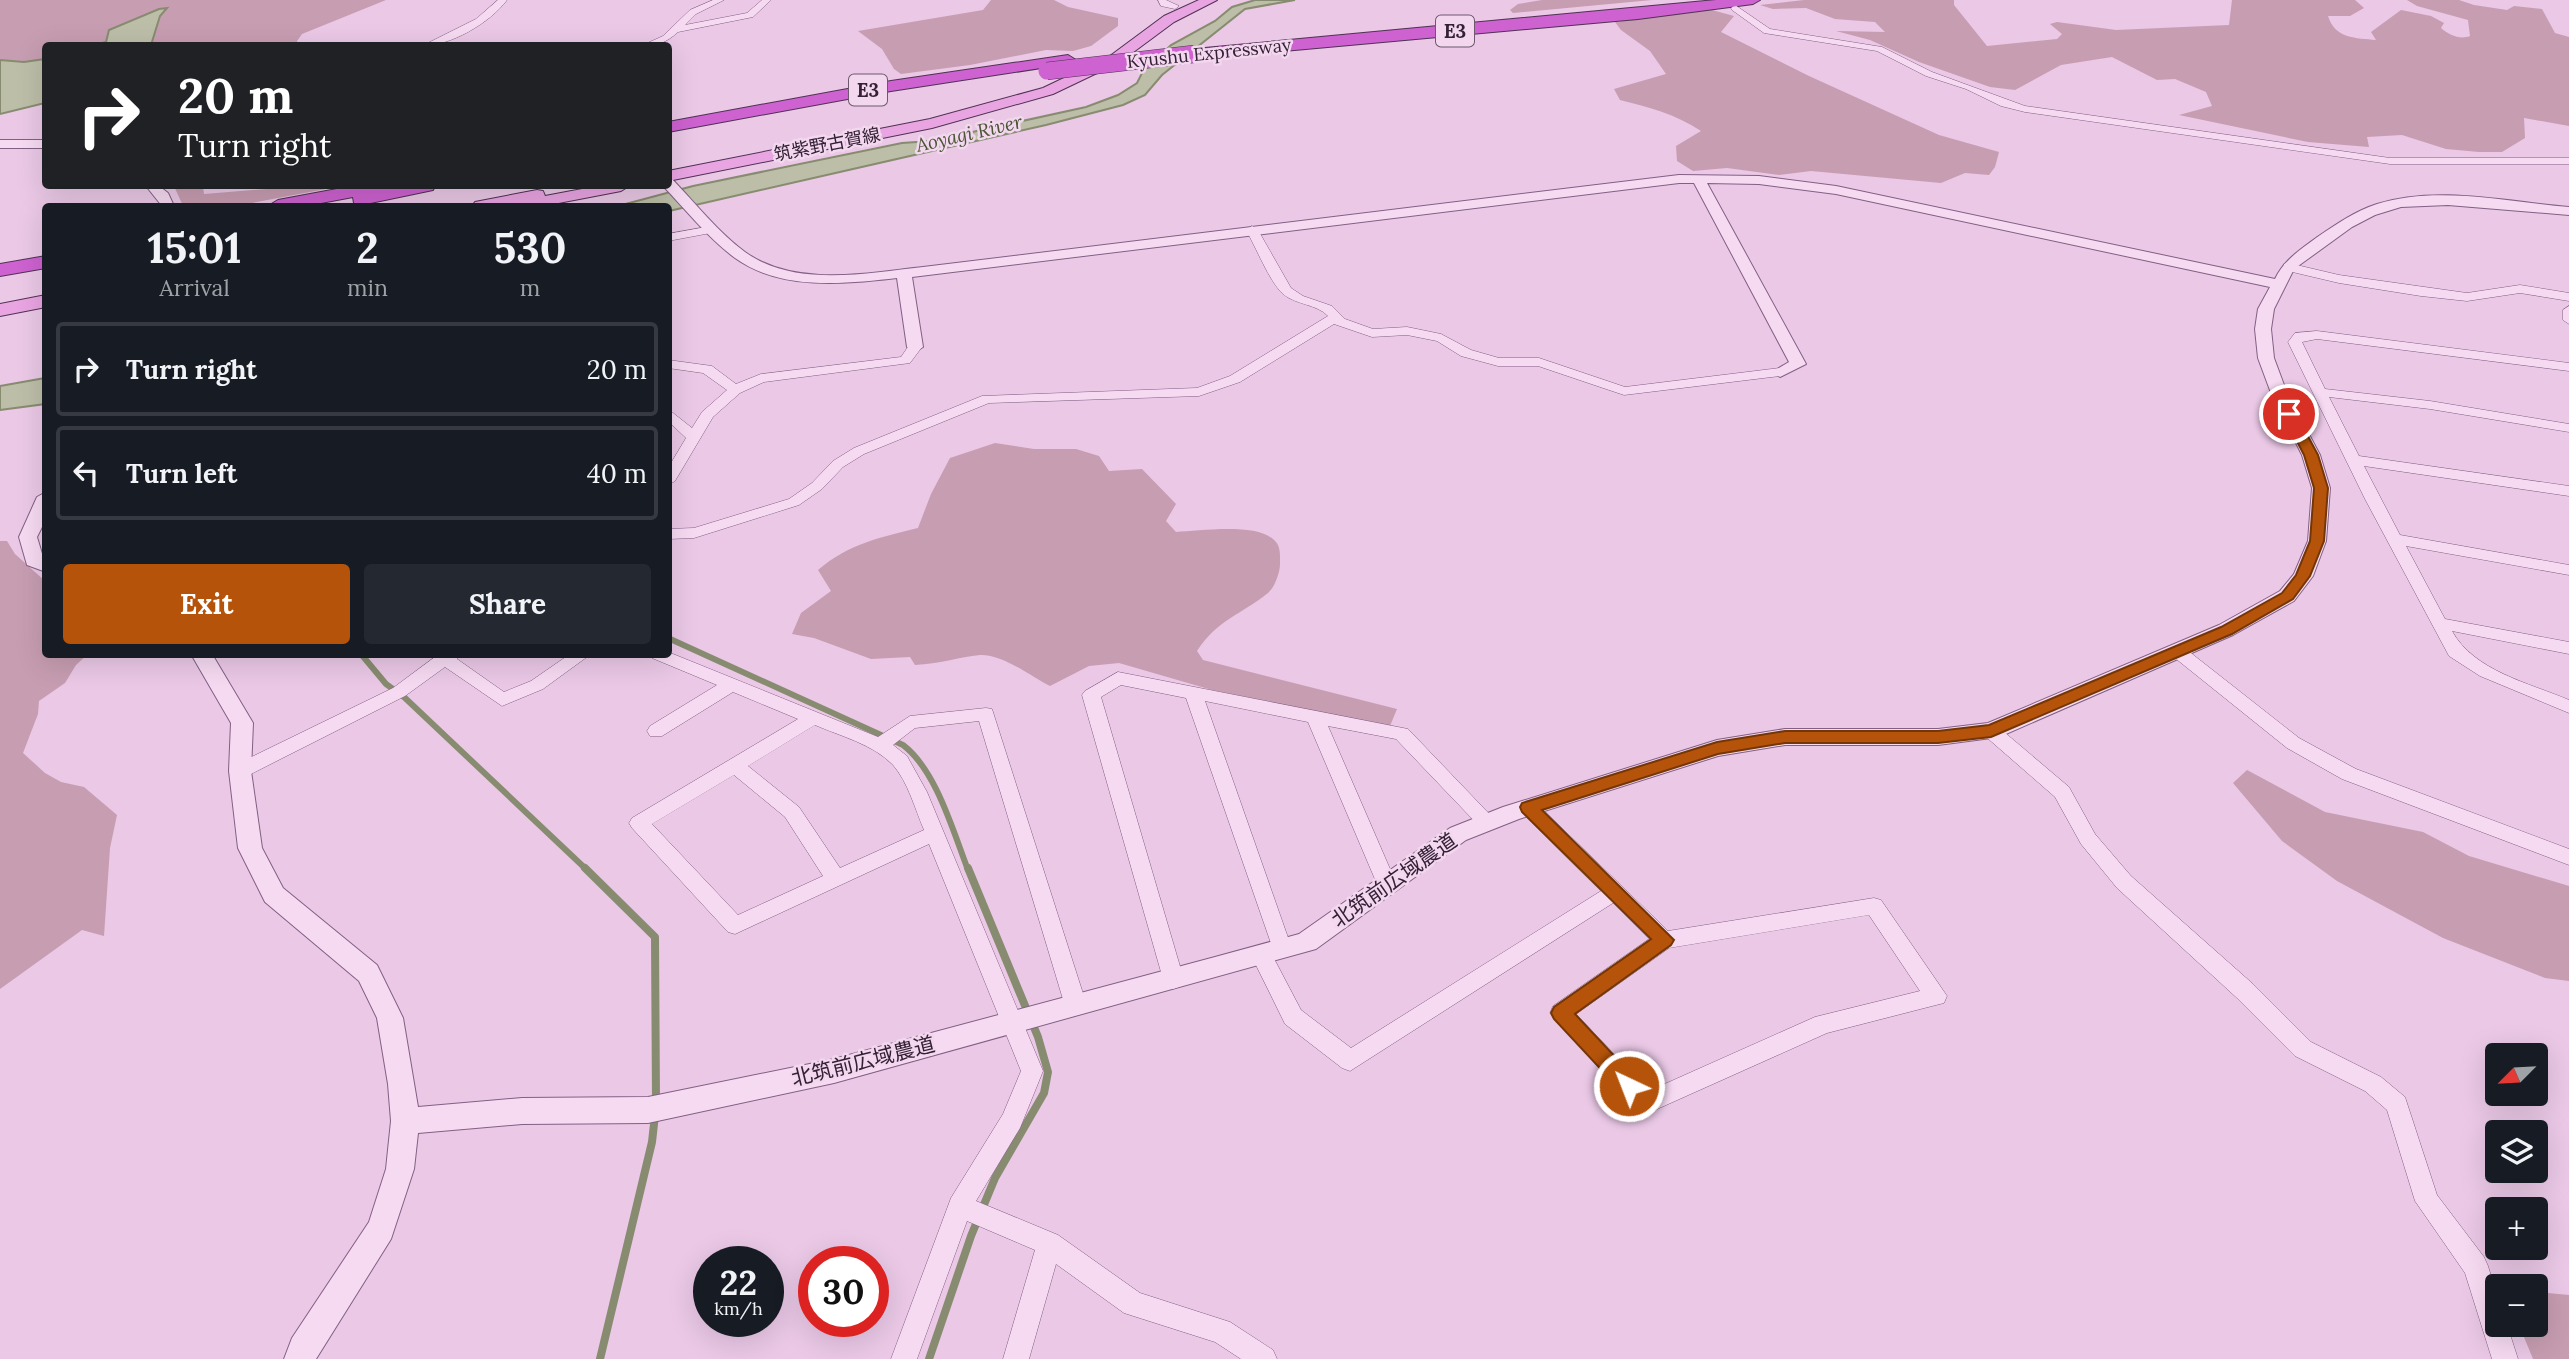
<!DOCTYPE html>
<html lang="en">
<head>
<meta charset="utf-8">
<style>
	:root { --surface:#171b24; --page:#242831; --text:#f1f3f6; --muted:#9ea1a6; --line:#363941; --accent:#b45309 }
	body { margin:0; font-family:Lora,"Noto Sans JP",serif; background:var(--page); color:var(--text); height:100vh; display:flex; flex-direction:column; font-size:26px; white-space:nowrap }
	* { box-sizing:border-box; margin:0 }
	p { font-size:23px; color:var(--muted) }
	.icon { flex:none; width:38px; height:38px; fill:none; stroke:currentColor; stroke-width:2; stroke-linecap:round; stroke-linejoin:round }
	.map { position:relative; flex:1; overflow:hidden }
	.panel { position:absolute; left:42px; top:203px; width:630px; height:455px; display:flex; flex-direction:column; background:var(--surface); border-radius:7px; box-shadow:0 7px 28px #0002 }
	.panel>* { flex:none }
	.hud { position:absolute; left:42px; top:42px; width:630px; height:147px; border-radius:7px; box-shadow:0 7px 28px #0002; background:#202124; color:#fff; overflow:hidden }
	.needle { width:46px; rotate:246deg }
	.buttons { position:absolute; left:2485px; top:1043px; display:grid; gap:14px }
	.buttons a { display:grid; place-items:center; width:63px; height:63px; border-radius:7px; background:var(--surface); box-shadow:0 7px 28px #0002; font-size:35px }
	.speed { position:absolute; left:693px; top:1246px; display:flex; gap:14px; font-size:35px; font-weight:700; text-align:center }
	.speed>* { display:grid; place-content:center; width:91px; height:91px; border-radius:50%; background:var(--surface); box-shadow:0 7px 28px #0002; line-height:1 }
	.speed small { font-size:18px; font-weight:400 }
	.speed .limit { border:10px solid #d22; background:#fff; color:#111 }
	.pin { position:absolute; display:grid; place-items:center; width:60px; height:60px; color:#fff; margin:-30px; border:4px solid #fff; border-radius:50%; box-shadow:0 2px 7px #0007 }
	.me { position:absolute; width:77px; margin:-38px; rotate:317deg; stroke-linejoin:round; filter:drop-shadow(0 0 5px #0008) }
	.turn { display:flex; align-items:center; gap:24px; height:147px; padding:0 21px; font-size:32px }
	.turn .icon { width:91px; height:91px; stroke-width:2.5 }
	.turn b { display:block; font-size:49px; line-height:60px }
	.eta { display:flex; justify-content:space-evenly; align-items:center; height:119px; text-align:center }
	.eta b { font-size:42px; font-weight:700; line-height:49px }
	.action { display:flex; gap:14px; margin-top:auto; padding:14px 21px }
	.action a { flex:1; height:80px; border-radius:7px; background:var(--accent); color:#fff; font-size:28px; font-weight:700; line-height:80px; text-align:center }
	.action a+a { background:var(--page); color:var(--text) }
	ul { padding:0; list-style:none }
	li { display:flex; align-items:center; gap:21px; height:94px; margin:0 14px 10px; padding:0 7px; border:4px solid var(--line); border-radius:7px }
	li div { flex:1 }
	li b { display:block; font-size:26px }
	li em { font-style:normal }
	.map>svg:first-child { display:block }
	.green { fill:#c79db1 }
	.water { fill:#bcbea8; stroke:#878c70; stroke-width:2 }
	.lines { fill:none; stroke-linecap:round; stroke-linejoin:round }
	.stream-far1 { stroke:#878c70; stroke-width:6 }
	.stream { stroke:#878c70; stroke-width:8 }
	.minor-casing { stroke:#825f84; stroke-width:1 }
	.tertiary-casing { stroke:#825f84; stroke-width:2 }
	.primary-casing { stroke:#4f3253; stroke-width:2 }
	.motorway-casing { stroke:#4f3253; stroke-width:2 }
	.minor { fill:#f6daf2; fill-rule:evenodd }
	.tertiary { fill:#f6daf2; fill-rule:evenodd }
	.primary { fill:#e9a4e2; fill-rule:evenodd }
	.motorway { fill:#cd62d0; fill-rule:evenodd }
	.motorway-bridge-casing { stroke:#4f3253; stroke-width:18; stroke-linecap:butt }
	.motorway-bridge { stroke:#cd62d0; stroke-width:17 }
	.route { fill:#b45309; stroke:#753606; stroke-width:2 }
	.labels { text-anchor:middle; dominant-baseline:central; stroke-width:5; stroke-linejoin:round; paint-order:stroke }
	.far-street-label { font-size:18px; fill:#342136; stroke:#f2d7ef }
	.shield { fill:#f2d7ef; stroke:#6d586e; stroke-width:2 }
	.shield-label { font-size:19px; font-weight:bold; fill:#342136 }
	.far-water-label { font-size:19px; font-style:italic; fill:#485432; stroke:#f2d7ef }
	.street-label { font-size:21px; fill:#342136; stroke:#f2d7ef }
</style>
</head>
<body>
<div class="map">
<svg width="2569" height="1359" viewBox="0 0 2569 1359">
	<rect width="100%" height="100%" fill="#eac8e6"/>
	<path class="green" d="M 0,0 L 386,0 L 302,34 L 297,41 L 299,45 L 151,45 L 160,16 L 166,8 L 109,30 L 106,42 L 94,45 L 46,46 L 45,59 L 24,62 L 0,60 Z
		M 991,0 L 1054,0 L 1068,7 L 1118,18 L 1118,26 L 1091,46 L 1073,51 L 1046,50 L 970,65 L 901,74 L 894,69 L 882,49 L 858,31 L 983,10 Z
		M 1542,0 L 1652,0 L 1513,13 L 1510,10 L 1518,4 Z
		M 1804,0 L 1954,0 L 1954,5 L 1987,46 L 2057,39 L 2062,34 L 2050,24 L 2057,22 L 2116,30 L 2229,25 L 2232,0 L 2355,0 L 2364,8 L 2350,16 L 2328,16 C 2335,39 2356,38 2376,40 L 2371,32 L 2401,10 L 2431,16 L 2444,23 L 2441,28 C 2449,35 2460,40 2470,36 L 2468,20 L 2417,6 L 2407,0 L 2459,0 L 2474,5 L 2507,10 L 2514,6 L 2542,9 L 2555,33 L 2569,37 L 2569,126 L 2524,118 L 2525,138 L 2502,152 L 2479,152 L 2446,149 L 2402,135 L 2367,137 L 2369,147 L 2308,142 L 2179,115 L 2212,106 L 2206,92 L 2175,79 L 2157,80 L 2112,57 L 2061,65 L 2015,90 L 1990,87 L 1919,62 L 1870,40 L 1836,31 L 1885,32 L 1875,22 L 1835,19 L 1806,8 L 1773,9 L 1760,5 Z
		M 1712,10 L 1734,16 L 1721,32 L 1809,76 L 1939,135 L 1999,152 L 1995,167 L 1989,175 L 1965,173 L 1941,183 L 1811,171 L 1779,175 L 1727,168 L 1693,171 L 1677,161 L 1676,146 L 1701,131 C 1675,114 1649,107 1620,100 L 1614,89 L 1666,74 L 1650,51 L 1621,30 L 1615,22 Z
		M 174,186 L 203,186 L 204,194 L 304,186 L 342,186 L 236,206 L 183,206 Z
		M 995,443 L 1034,449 L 1076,449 L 1099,456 L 1109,471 L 1142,469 L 1176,504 L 1166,521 L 1176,532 C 1200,531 1254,523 1273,539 C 1281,545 1280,555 1280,564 C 1280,572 1275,587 1268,593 C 1242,614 1217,620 1197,651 L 1203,660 L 1397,709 L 1390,726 L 1212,690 L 1119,663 L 1089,666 L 1050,686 C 1030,676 1003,654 980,655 C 959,657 939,664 915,665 L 910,657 L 871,659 L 814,638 L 792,634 L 801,613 L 831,591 L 818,570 C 850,543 879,538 918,528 L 931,494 L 950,458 Z
		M 0,541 L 7,541 L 15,554 L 45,581 L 46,654 L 87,655 L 76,665 L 65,683 L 39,701 L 38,714 L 23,753 L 45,773 L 61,782 L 84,787 L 117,815 L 110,848 L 104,936 L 82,930 L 0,989 Z
		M 2247,770 L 2325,812 L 2423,832 L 2469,856 L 2569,886 L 2569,981 L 2545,978 L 2443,938 L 2337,881 L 2282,841 L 2233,783 Z
		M 2536,1292 L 2569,1295 L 2569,1359 L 2533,1359 L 2519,1325 L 2536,1325 Z"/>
	<path class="water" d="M 1255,0 L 1295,0 L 1245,9 L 1162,75 L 1145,95 L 1123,105 L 1046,125 L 669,211 L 668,206 L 618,206 L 693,186 L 902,143 L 931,141 L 1086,107 L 1118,95 L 1137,83 L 1143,71 L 1171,45 L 1215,21 L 1232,7 Z
		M 167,8 L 160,16 L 151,45 L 94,45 L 106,42 L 109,30 L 159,9 Z
		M 45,59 L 45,103 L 0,114 L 0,60 L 24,62 Z
		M 45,378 L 45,404 L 0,410 L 0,386 Z"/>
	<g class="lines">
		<path class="stream-far1" d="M 668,638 L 903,745 C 936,770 953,831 968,870
			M 361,654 L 386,684 L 404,697 L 587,870"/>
		<path class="stream" d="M 585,868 L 655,937 L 656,1101
			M 600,1359 L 652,1142 L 655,1115
			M 929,1359 L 971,1236 L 995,1178 L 1044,1093 L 1048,1072 L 1038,1037 L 968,868"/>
		<defs>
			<path id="minor" d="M 498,0 L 507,0 C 490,23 450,46 422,46 L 476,19 Z
				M 713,0 L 724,0 L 696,14 L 685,25 L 747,13 L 762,0 L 771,0 L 753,17 L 678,32 C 666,43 656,46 641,46 L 663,36 L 690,10 Z
				M 1158,0 L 1166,0 L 1179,6 L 1175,9 L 1161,6 Z
				M 1735,5 L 1770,29 L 1882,47 L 1932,72 L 2025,106 L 2390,158 L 2569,158 L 2569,164 L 2390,164 L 2025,112 L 2001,106 L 1966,89 L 1926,76 L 1877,51 L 1764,33 L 1732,10 L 1731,8 Z
				M 146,186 L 159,186 L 153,189 Z
				M 712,226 L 716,228 L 716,232 L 668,241 L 668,234 Z
				M 1252,226 L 1258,230 L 1291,288 L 1303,296 L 1332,306 L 1345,319 L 1373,329 L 1407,327 L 1441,334 L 1471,350 L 1499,358 L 1539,358 L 1625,387 L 1780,368 L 1787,372 L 1780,376 L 1624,395 L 1538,366 L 1498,366 L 1461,356 L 1437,341 L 1407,335 L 1372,337 L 1334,324 L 1240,382 L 1199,396 L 989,403 L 864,454 L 843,467 L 822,489 L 799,505 L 694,538 L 668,539 L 668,529 L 694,528 L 789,499 L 812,483 L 833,461 L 854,448 L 982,396 L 1197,388 L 1230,376 L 1328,316 C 1317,304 1296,305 1283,294 C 1269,281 1256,247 1246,230 Z
				M 2288,263 L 2339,275 L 2467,293 L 2520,285 L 2569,293 L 2569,301 L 2520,293 L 2467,301 L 2421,296 L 2339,283 L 2284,270 L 2284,264 Z
				M 2569,306 L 2569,324 L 2563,320 L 2563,310 Z
				M 2317,331 L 2569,363 L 2569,371 L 2317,339 L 2302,342 L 2325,389 L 2430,401 L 2569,424 L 2569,432 L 2430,409 L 2329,397 L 2359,456 L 2569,486 L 2569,496 L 2364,466 L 2400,535 L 2569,565 L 2569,575 L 2406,546 L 2445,619 L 2569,642 L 2569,654 L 2452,631 C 2474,671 2529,683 2569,700 L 2569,713 L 2480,676 L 2449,656 L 2365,499 L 2288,342 L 2295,333 Z
				M 915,343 L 922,347 L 910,363 L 764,382 L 740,393 L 713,417 L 675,481 L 668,485 L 668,468 L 686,438 L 668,421 L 668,409 L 692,428 L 702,412 L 727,390 L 703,373 L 668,368 L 668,360 L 712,366 L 736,384 L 761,374 L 901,357 L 910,344 Z
				M 2176,644 L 2182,646 L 2299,738 L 2356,769 L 2569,849 L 2569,865 L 2342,779 L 2287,748 L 2170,654 L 2167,650 Z
				M 668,652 L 878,737 L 910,716 L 986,708 L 992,709 L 1087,1006 L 1084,1013 L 1076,1015 L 1068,1013 L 1065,1006 L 979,721 L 915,728 L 893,745 L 907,756 L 927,792 L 1043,1071 L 1020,1128 L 976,1201 L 1058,1235 L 1140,1293 L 1230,1322 L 1273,1350 L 1277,1359 L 1241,1359 L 1215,1342 L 1124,1313 L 1056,1264 L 1029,1359 L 1003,1359 L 1035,1250 L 967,1221 L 917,1359 L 891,1359 L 951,1198 L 1003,1114 L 1021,1071 L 929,844 L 735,934 L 728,932 L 632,828 L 629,823 L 632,818 L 798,719 L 733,692 L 662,736 L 650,736 L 647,731 L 650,726 L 717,685 L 652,658 L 650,654 L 668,654 ZM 815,725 C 840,736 873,744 893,765 C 908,782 915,809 924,830 L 840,868 L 799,807 L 748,766 ZM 734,775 L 785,817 L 823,876 L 738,915 L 652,824 Z
				M 439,654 L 460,654 L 457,659 L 504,692 L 531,681 L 570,654 L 591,654 L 543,689 L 502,706 L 445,667 L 405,696 L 247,776 L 233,776 L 231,771 L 233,766 L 393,688 Z
				M 1118,672 L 1408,729 L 1497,822 L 1494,827 L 1487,829 L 1480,827 L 1396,739 L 1328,726 L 1397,885 L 1394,891 L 1387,893 L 1380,891 L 1308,722 L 1205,701 L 1292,949 L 1289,955 L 1282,958 L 1275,955 L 1186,698 L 1121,685 L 1101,697 L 1184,980 L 1181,986 L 1173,989 L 1165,986 L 1082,695 L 1085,691 Z
				M 1991,724 L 1997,726 L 2069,787 L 2095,834 L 2131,876 L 2253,984 L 2311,1042 L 2381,1077 L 2405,1097 L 2437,1195 L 2484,1257 L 2488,1266 L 2497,1296 L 2497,1325 L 2507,1325 L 2518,1359 L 2492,1359 L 2465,1273 L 2415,1201 L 2387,1110 L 2365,1091 L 2295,1056 L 2237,998 L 2117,888 L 2081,844 L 2055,797 L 1985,736 L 1982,731 L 1985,726 Z
				M 1528,800 L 1535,802 L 1668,931 L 1874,898 L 1881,900 L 1947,996 L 1944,1003 L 1936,1005 L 1827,1033 L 1646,1114 L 1638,1111 L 1550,1013 L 1553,1006 L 1649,939 L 1613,903 L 1350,1071 L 1342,1068 L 1285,1024 L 1251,955 L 1255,949 L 1262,946 L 1269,949 L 1301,1010 L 1351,1048 L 1601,891 L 1521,812 L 1518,807 L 1521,802 ZM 1869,915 L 1920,991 L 1815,1017 L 1649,1091 L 1576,1014 L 1669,948 Z"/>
			<path id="tertiary" d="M 0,140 L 46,140 L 46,148 L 0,148 Z
				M 1679,175 L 1759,176 L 1836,186 L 2275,279 C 2284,260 2300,250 2316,238 C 2335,225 2355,211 2377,204 C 2437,185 2508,202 2569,207 L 2569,215 L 2448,205 L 2401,207 L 2375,215 L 2352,227 L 2294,269 L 2274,309 L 2271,329 L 2274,358 L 2287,393 L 2320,455 L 2330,488 L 2326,541 L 2313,576 L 2294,601 L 2233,635 L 1999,737 L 1938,745 L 1785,745 L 1718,756 L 1519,819 L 1466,840 L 1316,949 L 834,1083 L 648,1123 L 522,1124 L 418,1133 L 414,1169 L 391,1239 L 316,1359 L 284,1359 L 292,1338 L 369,1222 L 386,1169 L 391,1121 L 388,1084 L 377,1018 L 359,981 L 265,902 L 238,848 L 229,771 L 231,723 L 191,654 L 212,654 L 253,723 L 251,771 L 262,848 L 283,888 L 377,965 L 403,1018 L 418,1107 L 522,1098 L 648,1097 L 834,1059 L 1215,957 L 1299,934 L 1450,828 L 1503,807 L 1717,740 L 1785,729 L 1938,729 L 1988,723 L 2219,625 L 2280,591 L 2294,574 L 2308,541 L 2312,488 L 2302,455 L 2271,393 L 2258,358 L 2255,329 L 2258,309 L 2270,287 L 1836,194 L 1759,184 L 1707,183 L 1806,364 L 1780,377 L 1772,372 L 1789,362 L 1694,183 L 1679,183 L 912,277 L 923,347 L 915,352 L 907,347 L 897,278 C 844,284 781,291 735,258 C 708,238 686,210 663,186 L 668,186 L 668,179 L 673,180 C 696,204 718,232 745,252 C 795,288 866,273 923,267 Z
				M 146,186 L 159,186 L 168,193 L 174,206 L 162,206 Z
				M 46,492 L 46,519 L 37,537 L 43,557 L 46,559 L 46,572 L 27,565 L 19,537 L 37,497 Z"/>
			<path id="primary" d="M 1199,0 L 1217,0 L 1174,22 L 1120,62 L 1053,94 L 932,128 L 668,181 L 668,171 L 930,119 L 1043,88 L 1110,56 L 1164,16 Z
				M 598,186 L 629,186 L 621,191 L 543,206 L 472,206 L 475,202 L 537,190 L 543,191 L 545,196 Z
				M 46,295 L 46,307 L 0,316 L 0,304 Z"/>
			<path id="motorway" d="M 1716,0 L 1760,0 L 1753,4 L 1638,19 L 1194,59 L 1186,54 L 1194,49 Z
				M 1068,55 L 1076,60 L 1074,63 L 891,91 L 668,132 L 668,122 L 891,81 Z
				M 353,186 L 389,186 L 388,188 L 435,186 L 433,190 L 361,205 L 354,203 L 353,197 L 305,206 L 268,206 L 278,200 Z
				M 46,256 L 46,268 L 0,276 L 0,264 Z"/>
		</defs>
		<use href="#minor" class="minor-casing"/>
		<use href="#tertiary" class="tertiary-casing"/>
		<use href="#primary" class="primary-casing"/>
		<use href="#motorway" class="motorway-casing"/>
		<use href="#minor" class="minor"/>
		<use href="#tertiary" class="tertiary"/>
		<use href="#primary" class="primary"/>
		<use href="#motorway" class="motorway"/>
		<defs>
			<path id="motorway-bridge" d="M 1047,71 L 1194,54"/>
		</defs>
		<use href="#motorway-bridge" class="motorway-bridge-casing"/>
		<use href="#motorway-bridge" class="motorway-bridge"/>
	</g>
	<path class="route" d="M 2289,410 L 2296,414 L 2318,455 L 2328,488 L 2324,541 L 2310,576 L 2293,599 L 2232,634 L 1991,737 L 1938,743 L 1785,743 L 1718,754 L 1542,810 L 1674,940 L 1671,945 L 1575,1014 L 1636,1079 L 1639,1086 L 1636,1092 L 1629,1095 L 1622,1092 L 1554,1019 L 1551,1013 L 1554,1007 L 1651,939 L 1522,812 L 1520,807 L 1522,803 L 1717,742 L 1785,731 L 1938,731 L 1989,725 L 2221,627 L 2282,593 L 2296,575 L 2310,541 L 2314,488 L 2304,455 L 2283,414 Z"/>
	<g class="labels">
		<g class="far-street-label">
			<text transform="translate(1209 53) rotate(-6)">Kyushu Expressway</text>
			<text transform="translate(827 144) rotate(-11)">筑紫野古賀線</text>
		</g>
		<g class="shield">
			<rect x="1436" y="15.5" width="38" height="31" rx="5"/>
			<rect x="849" y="74.5" width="38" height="31" rx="5"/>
		</g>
		<g class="shield-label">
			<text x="1455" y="31">E3</text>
			<text x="868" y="90">E3</text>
		</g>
		<g class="far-water-label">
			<text transform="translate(969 133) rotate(-13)">Aoyagi River</text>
		</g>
		<g class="street-label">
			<text transform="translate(1394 880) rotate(-35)">北筑前広域農道</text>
			<text transform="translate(863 1061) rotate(-14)">北筑前広域農道</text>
		</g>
	</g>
</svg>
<div class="buttons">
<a><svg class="needle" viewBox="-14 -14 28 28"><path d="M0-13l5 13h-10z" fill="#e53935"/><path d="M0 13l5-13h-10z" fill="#9ea1a6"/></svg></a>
<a><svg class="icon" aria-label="layers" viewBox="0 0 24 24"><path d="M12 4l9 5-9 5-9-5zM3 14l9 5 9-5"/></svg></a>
<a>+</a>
<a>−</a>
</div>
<div class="speed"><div>22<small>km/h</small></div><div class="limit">30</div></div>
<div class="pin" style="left:2289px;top:414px;background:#d93025"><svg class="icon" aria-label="arrive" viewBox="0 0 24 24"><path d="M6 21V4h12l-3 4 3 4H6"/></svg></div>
<svg class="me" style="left:1629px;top:1086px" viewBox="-20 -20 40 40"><circle r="17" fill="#b45309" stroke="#fff" stroke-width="3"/><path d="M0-11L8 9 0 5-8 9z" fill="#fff"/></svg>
<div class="hud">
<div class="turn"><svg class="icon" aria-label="right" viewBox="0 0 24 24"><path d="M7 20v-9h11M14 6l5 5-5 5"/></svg><div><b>20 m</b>Turn right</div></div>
</div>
<section class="panel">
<div class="eta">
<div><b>15:01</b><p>Arrival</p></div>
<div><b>2</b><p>min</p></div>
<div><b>530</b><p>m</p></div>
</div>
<ul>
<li><svg class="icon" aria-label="right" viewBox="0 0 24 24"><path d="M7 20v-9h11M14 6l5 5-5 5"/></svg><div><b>Turn right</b></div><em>20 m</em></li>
<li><svg class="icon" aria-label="left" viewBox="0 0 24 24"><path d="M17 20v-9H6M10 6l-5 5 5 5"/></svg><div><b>Turn left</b></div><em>40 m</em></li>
</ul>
<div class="action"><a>Exit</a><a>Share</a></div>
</section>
</div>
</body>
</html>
